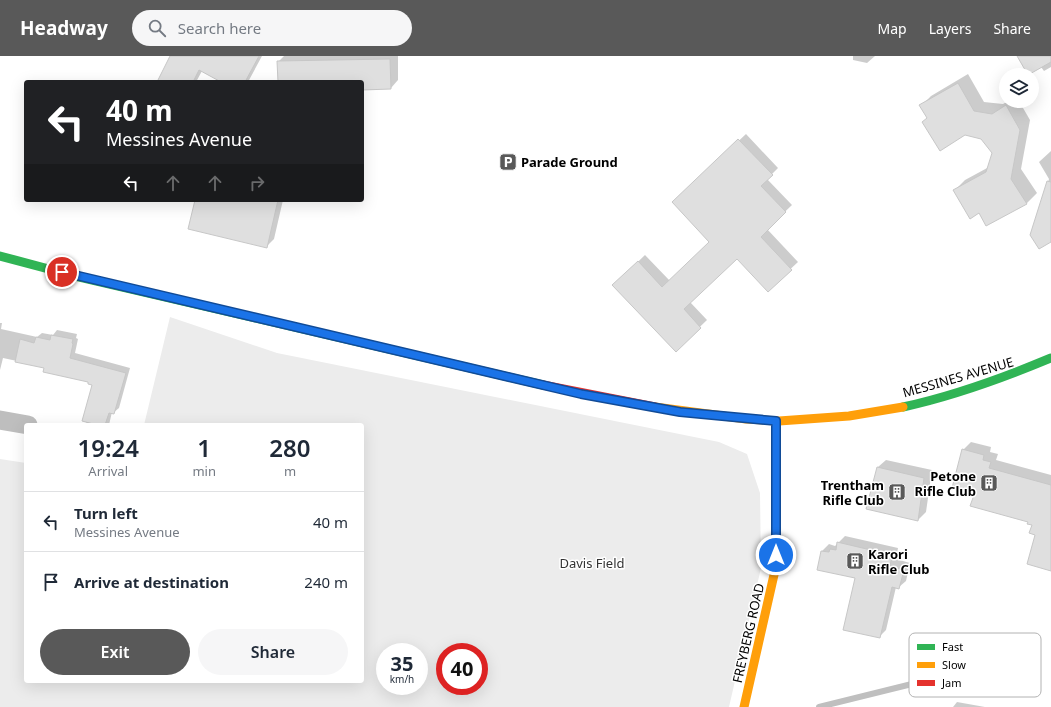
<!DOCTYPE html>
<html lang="en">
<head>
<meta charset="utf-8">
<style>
	:root { --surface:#fff; --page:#f6f6f7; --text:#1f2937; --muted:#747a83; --line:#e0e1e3; --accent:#595959 }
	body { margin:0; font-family:"Noto Sans",sans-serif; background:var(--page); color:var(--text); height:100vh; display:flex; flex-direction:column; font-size:15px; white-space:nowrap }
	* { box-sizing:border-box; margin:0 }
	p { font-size:13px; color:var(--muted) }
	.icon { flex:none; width:22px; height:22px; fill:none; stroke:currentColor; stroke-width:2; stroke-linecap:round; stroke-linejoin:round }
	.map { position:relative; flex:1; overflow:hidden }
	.sheet { position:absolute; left:24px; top:367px; width:340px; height:260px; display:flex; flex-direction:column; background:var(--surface); border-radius:4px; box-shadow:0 4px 16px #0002 }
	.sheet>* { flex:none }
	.hud { position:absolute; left:24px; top:24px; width:340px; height:122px; border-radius:4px; box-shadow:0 4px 16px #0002; background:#202124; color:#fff; overflow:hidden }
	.buttons { position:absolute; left:999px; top:12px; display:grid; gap:8px }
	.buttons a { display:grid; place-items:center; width:40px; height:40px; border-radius:50%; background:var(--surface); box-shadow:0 4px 16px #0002; font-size:20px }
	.speed { position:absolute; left:376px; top:587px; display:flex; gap:8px; font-size:20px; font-weight:700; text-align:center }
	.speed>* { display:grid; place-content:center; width:52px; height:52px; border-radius:50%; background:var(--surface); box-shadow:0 4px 16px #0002; line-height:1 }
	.speed small { font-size:10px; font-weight:400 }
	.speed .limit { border:6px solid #d22; background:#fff; color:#111 }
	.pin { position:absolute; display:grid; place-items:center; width:34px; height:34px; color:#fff; margin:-17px; border:2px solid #fff; border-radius:50%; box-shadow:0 1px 4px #0007 }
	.me { position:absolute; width:44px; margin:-22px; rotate:0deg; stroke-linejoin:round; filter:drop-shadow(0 0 3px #0008) }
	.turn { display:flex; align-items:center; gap:14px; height:84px; padding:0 16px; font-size:18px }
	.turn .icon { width:52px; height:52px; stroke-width:2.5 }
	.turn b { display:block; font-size:28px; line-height:34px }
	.lanes { display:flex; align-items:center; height:38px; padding:0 16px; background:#0003; justify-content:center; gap:20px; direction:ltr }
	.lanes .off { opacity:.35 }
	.eta { display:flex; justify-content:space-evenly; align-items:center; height:68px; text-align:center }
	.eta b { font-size:24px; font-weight:600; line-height:28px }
	.button { display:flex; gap:8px; margin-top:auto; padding:8px 16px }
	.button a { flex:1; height:46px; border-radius:24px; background:var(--accent); color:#fff; font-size:16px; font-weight:600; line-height:46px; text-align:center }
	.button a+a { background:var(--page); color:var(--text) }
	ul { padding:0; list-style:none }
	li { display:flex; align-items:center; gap:12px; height:60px; padding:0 16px; border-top:1px solid var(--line) }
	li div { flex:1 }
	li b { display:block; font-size:15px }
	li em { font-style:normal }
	header { display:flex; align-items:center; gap:24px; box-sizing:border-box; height:56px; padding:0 20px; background:var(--accent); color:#fff }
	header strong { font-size:19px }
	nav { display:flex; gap:22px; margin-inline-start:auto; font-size:14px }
	.search { width:280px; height:36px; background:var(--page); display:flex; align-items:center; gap:10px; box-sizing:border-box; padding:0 14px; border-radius:22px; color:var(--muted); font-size:15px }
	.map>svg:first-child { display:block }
	.green { fill:#ececec; fill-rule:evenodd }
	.shadow { fill:#0003 }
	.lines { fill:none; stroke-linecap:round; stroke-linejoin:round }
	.stream { stroke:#bfbfbf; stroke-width:6 }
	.building { fill:#dfdfdf; stroke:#c7c7c7 }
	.street { stroke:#bebebe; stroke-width:19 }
	.fast { stroke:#30b455; stroke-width:9 }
	.slow { stroke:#ff9f0a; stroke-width:9 }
	.jam { stroke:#e5322d; stroke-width:9 }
	.route-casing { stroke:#114b97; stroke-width:10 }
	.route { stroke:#1a73e8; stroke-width:7 }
	.labels { text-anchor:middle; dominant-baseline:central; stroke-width:3; stroke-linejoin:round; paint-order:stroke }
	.poi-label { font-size:13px; font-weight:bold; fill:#000; stroke:#fff; text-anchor:start }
	.street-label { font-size:13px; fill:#000; stroke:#fff }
	.park-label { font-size:13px; fill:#333; stroke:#fff }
	.key { fill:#fff; stroke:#b2b2b2; stroke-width:1 }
	.key-label { font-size:11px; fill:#000 }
</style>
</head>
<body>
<header>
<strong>Headway</strong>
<div class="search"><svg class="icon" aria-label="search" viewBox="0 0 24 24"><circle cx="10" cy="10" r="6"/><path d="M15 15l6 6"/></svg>Search here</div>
<nav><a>Map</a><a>Layers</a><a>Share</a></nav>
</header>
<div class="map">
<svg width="1051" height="651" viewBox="0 0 1051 651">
	<rect width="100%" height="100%" fill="#fff"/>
	<path class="green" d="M 170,261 L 277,297 L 719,386 L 747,398 L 760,437 L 761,512 L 729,651 L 0,651 L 0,403 L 26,407 L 26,625 L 362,625 L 362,369 L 144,369 ZM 385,596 L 419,596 L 419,630 L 385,630 ZM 445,596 L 479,596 L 479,630 L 445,630 Z"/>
	<path class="shadow" d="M 171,0 L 262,0 L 248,26 L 223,26 L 202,15 L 196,26 L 163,26 Z
		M 284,0 L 398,0 L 398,24 L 391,32 L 363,33 L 362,60 L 362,26 L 279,26 L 278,6 Z
		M 853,0 L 875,0 L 867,7 L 853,4 Z
		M 1018,0 L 1051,0 L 1051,11 L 1044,15 L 1041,11 Z
		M 968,18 L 984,46 L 1003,48 L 1008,45 L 1019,45 L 1030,64 L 1021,113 L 1037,137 L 1027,147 L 987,169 L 979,156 L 955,134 L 965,124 L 989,111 L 994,97 L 982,82 L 928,61 L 921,50 L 931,40 Z
		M 746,78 L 778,112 L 767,123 L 792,149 L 767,173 L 798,206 L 768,234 L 737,201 L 690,246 L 707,264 L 676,294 L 614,229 L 645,199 L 670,225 L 711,186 L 680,140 Z
		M 1051,95 L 1051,184 L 1031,179 L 1049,123 L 1039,106 Z
		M 196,144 L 283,144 L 274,183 L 266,191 Z
		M 0,267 L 2,267 L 1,273 L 37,281 L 42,277 L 53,279 L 57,274 L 77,278 L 76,282 L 78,283 L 75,297 L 130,312 L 119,352 L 113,357 L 112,356 L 109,369 L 86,369 L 94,329 L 90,325 L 45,311 L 3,302 L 0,314 Z
		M 971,386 L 991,391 L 990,396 L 998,398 L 996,404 L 1051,419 L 1051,511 L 1033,469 L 963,394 Z
		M 886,404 L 932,414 L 926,456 L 918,464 L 878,411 Z
		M 845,480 L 898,492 L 896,503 L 910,507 L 906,525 L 899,531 L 896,531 L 886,574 L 879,581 L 857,522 L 818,513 L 822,495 L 829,488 L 835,490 Z
		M 957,646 L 985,651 L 953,651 Z"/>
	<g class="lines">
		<path class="stream" d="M 819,651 L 924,625 L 1006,611"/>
	</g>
	<path class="building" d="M 170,0 L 259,0 L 245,26 L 221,26 L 199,14 L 193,26 L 157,26 Z
		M 1017,0 L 1051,0 L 1051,6 L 1028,19 Z
		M 390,3 L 391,33 L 362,34 L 362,26 L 278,26 L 277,5 Z
		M 958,27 L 974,55 L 992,58 L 1006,49 L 1020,74 L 1011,123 L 1027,148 L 986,170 L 979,157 L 970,163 L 953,134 L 986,116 L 992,97 L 981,83 L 965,79 L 940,95 L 922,66 L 927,62 L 919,49 Z
		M 738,83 L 773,119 L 761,130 L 786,156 L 761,181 L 792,214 L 768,236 L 737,203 L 684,253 L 701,272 L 676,296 L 612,229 L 638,205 L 662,231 L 709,186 L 672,146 Z
		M 1047,125 L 1051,126 L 1051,186 L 1039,193 L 1030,179 Z
		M 195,144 L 278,144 L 267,192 L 188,173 Z
		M 51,279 L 73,283 L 72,287 L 73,288 L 70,302 L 126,317 L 114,358 L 109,357 L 105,369 L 97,369 L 82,365 L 92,329 L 88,328 L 88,326 L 43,316 L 44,312 L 15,306 L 20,283 L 34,287 L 36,281 L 50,284 Z
		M 962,393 L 984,399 L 983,404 L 991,406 L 989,412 L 1051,429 L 1051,515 L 1027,508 L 1035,479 L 1029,477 L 1032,469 L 1027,468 L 1028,466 L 970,450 L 974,439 L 952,432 Z
		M 877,411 L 924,422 L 918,465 L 866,453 Z
		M 837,486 L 892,499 L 890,510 L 904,514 L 899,533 L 892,531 L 880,582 L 843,574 L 855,522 L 817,514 L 821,495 L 829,496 L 830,493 L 836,494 Z"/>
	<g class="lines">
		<path class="street" d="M 0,364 L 28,369"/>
		<path class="fast" d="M 0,200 L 75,220 L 543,329
			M 903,351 C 954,340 1003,322 1051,302"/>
		<path class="slow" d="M 655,351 L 746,363 L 779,365 L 849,360 L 903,351
			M 744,651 L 776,510 L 776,475"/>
		<path class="jam" d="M 543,329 L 655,351
			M 776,365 L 776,475"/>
	</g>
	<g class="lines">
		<defs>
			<path id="route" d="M 62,216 L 581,338 L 680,356 L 776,365 L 776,499"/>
		</defs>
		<use href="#route" class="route-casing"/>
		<use href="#route" class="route"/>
	</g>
	<defs>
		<symbol id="parking-square" viewBox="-11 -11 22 22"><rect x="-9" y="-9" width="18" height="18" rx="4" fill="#595959" stroke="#fff"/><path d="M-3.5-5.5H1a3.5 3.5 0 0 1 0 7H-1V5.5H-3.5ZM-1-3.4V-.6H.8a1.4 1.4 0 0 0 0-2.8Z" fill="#fff"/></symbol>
		<symbol id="building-square" viewBox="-11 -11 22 22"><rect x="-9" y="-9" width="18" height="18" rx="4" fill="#595959" stroke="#fff"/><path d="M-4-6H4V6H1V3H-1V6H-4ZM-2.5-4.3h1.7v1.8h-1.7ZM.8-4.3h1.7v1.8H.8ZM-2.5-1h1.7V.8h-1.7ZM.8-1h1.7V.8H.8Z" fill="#fff"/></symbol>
	</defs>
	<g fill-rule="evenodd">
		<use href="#parking-square" x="498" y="96" width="20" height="20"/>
		<use href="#building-square" x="979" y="417" width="20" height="20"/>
		<use href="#building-square" x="887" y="426" width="20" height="20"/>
		<use href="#building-square" x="845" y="495" width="20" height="20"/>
	</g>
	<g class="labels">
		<g class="poi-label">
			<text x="521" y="106">Parade Ground</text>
			<text x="976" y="420" text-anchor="end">Petone<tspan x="976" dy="15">Rifle Club</tspan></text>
			<text x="884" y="429" text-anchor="end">Trentham<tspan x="884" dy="15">Rifle Club</tspan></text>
			<text x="868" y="498">Karori<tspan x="868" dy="15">Rifle Club</tspan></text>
		</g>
		<g class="street-label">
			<text transform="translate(958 321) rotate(-16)">MESSINES AVENUE</text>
			<text transform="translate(748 577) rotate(-77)">FREYBERG ROAD</text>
		</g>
		<g class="park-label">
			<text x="592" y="507">Davis Field</text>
		</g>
	</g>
	<rect x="909" y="577" width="132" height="64" rx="6" class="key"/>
	<rect x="917" y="588" width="18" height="6" fill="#30b455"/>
	<rect x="917" y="606" width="18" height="6" fill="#ff9f0a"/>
	<rect x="917" y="624" width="18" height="6" fill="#e5322d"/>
	<g class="key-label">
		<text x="942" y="595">Fast</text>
		<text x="942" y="613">Slow</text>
		<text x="942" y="631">Jam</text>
	</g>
</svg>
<div class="buttons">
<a><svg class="icon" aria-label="layers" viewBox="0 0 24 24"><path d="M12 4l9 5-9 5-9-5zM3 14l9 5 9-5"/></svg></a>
</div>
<div class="speed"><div>35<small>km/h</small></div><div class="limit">40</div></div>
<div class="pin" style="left:62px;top:216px;background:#d93025"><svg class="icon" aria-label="arrive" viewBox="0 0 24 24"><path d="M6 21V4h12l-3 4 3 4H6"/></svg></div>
<svg class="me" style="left:776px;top:499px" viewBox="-20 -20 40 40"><circle r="17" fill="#1a73e8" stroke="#fff" stroke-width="3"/><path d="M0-11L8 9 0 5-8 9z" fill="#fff"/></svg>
<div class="hud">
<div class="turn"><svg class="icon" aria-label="left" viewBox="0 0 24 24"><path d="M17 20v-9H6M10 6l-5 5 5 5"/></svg><div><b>40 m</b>Messines Avenue</div></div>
<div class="lanes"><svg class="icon" aria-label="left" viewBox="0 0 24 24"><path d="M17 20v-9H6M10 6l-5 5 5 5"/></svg><svg class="icon off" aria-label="ahead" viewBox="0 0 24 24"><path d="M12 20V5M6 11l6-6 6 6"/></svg><svg class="icon off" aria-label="ahead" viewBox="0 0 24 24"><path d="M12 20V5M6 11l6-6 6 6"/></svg><svg class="icon off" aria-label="right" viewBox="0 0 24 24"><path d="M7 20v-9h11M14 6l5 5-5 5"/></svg></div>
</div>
<section class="sheet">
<div class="eta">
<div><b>19:24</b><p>Arrival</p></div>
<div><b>1</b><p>min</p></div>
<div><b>280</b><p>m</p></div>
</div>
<ul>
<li><svg class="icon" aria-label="left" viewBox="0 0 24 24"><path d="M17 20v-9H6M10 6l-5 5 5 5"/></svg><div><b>Turn left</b><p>Messines Avenue</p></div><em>40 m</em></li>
<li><svg class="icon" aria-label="arrive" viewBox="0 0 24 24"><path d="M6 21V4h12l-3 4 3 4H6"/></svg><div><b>Arrive at destination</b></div><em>240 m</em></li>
</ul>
<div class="button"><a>Exit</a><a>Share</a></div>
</section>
</div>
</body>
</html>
